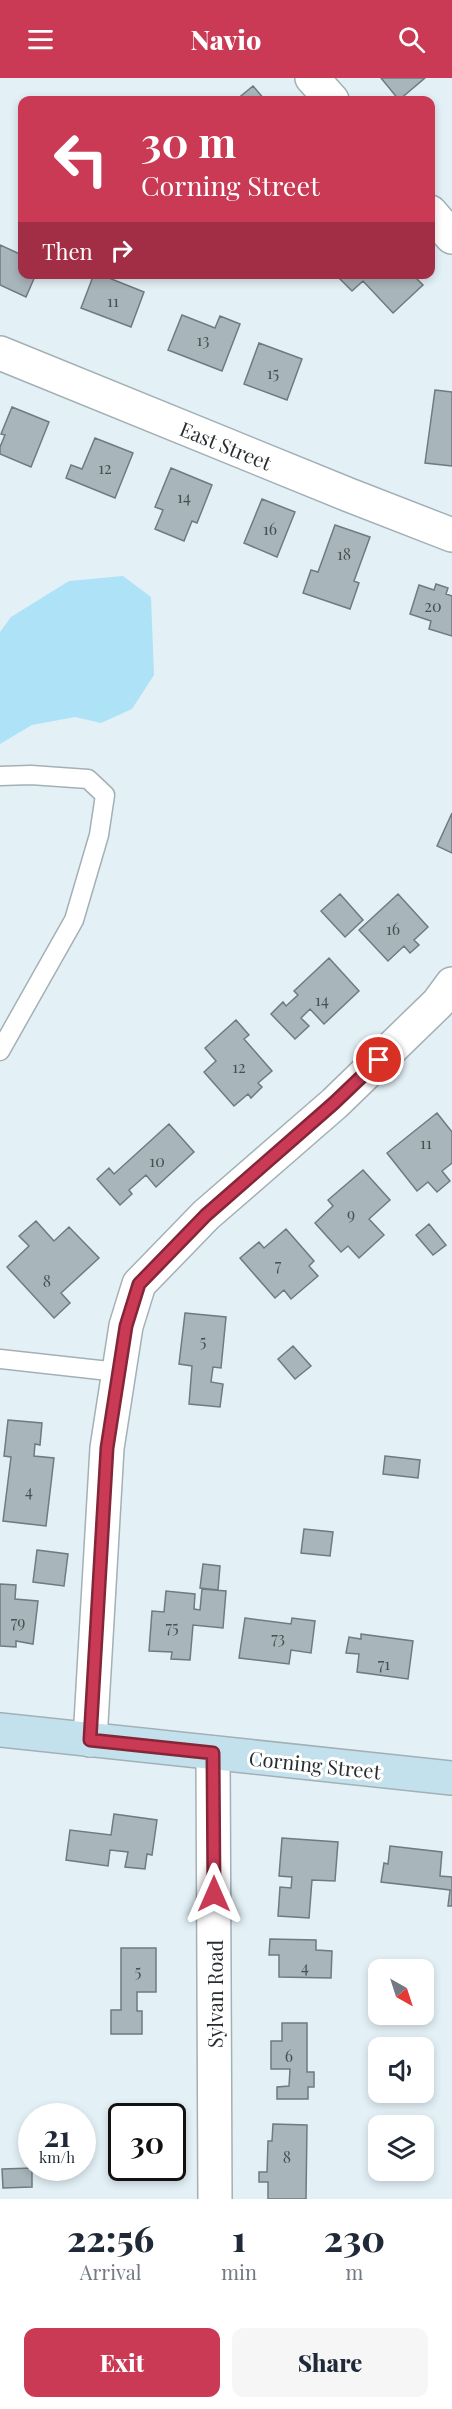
<!DOCTYPE html>
<html lang="en">
<head>
<meta charset="utf-8">
<style>
	:root { --surface:#fff; --page:#f6f6f7; --text:#1f2937; --muted:#747a83; --accent:#ca3a55 }
	body { margin:0; font-family:"Playfair Display",serif; background:var(--page); color:var(--text); height:100vh; display:flex; flex-direction:column; font-size:22px; white-space:nowrap }
	* { box-sizing:border-box; margin:0 }
	p { font-size:20px; color:var(--muted) }
	.icon { flex:none; width:33px; height:33px; fill:none; stroke:currentColor; stroke-width:2; stroke-linecap:round; stroke-linejoin:round }
	.map { position:relative; height:2121px; overflow:hidden }
	.sheet { display:flex; flex-direction:column; background:var(--surface); flex:1 }
	.sheet>* { flex:none }
	.guide { position:absolute; left:18px; top:18px; width:417px; height:183px; border-radius:12px; box-shadow:0 3px 9px #0003; background:#ca3a55; color:#fff; overflow:hidden }
	.needle { width:39px; rotate:141deg }
	.buttons { position:absolute; left:368px; top:1881px; display:grid; gap:12px }
	.buttons a { display:grid; place-items:center; width:66px; height:66px; border-radius:12px; background:var(--surface); box-shadow:0 3px 9px #0003; font-size:30px }
	.speed { position:absolute; left:18px; top:2025px; display:flex; gap:12px; font-size:30px; font-weight:700; text-align:center }
	.speed>* { display:grid; place-content:center; width:78px; height:78px; border-radius:50%; background:var(--surface); box-shadow:0 3px 9px #0003; line-height:1 }
	.speed small { font-size:15px; font-weight:400 }
	.speed .limit { border:3px solid #111; border-radius:9px; background:#fff; color:#111 }
	.pin { position:absolute; display:grid; place-items:center; width:51px; height:51px; color:#fff; margin:-26px; border:3px solid #fff; border-radius:50%; box-shadow:0 2px 6px #0007 }
	.me { position:absolute; width:66px; margin:-33px; rotate:0deg; stroke-linejoin:round; filter:drop-shadow(0 0 4px #0008) }
	.turn { display:flex; align-items:center; gap:21px; height:126px; padding:0 24px; font-size:27px }
	.turn .icon { width:78px; height:78px; stroke-width:2.5 }
	.turn b { display:block; font-size:42px; line-height:51px }
	.then { display:flex; align-items:center; height:57px; padding:0 24px; background:#0003; gap:12px; font-size:22px }
	.eta { display:flex; justify-content:space-evenly; align-items:center; height:102px; text-align:center }
	.eta b { font-size:36px; font-weight:800; line-height:42px }
	.cta { display:flex; gap:12px; margin-top:auto; padding:12px 24px }
	.cta a { flex:1; height:69px; border-radius:12px; background:var(--accent); color:#fff; font-size:24px; font-weight:800; line-height:69px; text-align:center }
	.cta a+a { background:var(--page); color:var(--text) }
	header { display:flex; justify-content:space-between; align-items:center; height:78px; padding:0 24px; background:var(--accent); color:#fff; font-size:27px; font-weight:800 }
	.map>svg:first-child { display:block }
	.green { fill:#aee2f7 }
	.building { fill:#a8b5bb; stroke:#6e7b80; stroke-width:1.5 }
	.lines { fill:none; stroke-linecap:round; stroke-linejoin:round }
	.lane-casing { stroke:#a3b0b6; stroke-width:21 }
	.street-casing { stroke:#a3b0b6; stroke-width:36 }
	.secondary-casing { stroke:#a3b0b6; stroke-width:36 }
	.lane { stroke:#fff; stroke-width:18 }
	.street { stroke:#fff; stroke-width:33 }
	.secondary { stroke:#c2e1ec; stroke-width:33 }
	.route-casing { stroke:#832637; stroke-width:15 }
	.route { stroke:#ca3a55; stroke-width:10 }
	.labels { text-anchor:middle; dominant-baseline:central; stroke-width:6; stroke-linejoin:round; paint-order:stroke }
	.number-label { font-size:16px; fill:#485053 }
	.street-label { font-size:20px; fill:#282e30; stroke:#fff }
</style>
</head>
<body>
<header><svg class="icon" aria-label="menu" viewBox="0 0 24 24"><path d="M4 6h16M4 12h16M4 18h16"/></svg>Navio<svg class="icon" aria-label="search" viewBox="0 0 24 24"><circle cx="10" cy="10" r="6"/><path d="M15 15l6 6"/></svg></header>
<div class="map">
<svg width="452" height="2121" viewBox="0 0 452 2121">
	<rect width="100%" height="100%" fill="#e3f1f7"/>
	<path class="green" d="M 123,498 L 151,519 L 154,597 L 132,631 L 101,645 L 75,639 L 32,647 L 0,666 L 0,554 L 11,539 L 69,503 Z"/>
	<path class="building" d="M 381,0 L 425,0 L 399,22 Z
		M 253,8 L 265,22 L 236,22 Z
		M 0,167 L 22,177 L 22,196 L 36,196 L 26,219 L 0,207 Z
		M 94,196 L 99,196 L 144,214 L 131,249 L 81,230 Z
		M 339,196 L 412,196 L 423,207 L 393,235 L 363,203 L 352,213 L 337,198 Z
		M 182,237 L 215,250 L 220,238 L 240,246 L 222,293 L 168,272 Z
		M 259,265 L 302,281 L 287,322 L 244,306 Z
		M 435,312 L 452,314 L 452,388 L 425,385 Z
		M 12,329 L 49,344 L 31,389 L 0,376 L 0,369 L 5,357 L 1,356 Z
		M 95,360 L 133,375 L 115,420 L 66,400 L 71,387 L 82,391 Z
		M 171,390 L 212,407 L 197,445 L 192,443 L 184,463 L 155,451 L 163,432 L 155,429 Z
		M 262,421 L 295,434 L 277,479 L 244,465 Z
		M 335,447 L 370,459 L 354,503 L 359,505 L 350,531 L 303,515 L 311,492 L 318,494 Z
		M 436,506 L 448,510 L 446,516 L 452,518 L 452,558 L 429,551 L 431,543 L 410,536 L 419,507 L 434,512 Z
		M 452,735 L 452,775 L 437,768 Z
		M 340,816 L 363,842 L 345,859 L 321,833 Z
		M 398,816 L 428,849 L 414,862 L 419,867 L 410,875 L 404,868 L 388,883 L 359,852 Z
		M 329,880 L 359,913 L 324,946 L 310,931 L 301,940 L 309,948 L 295,961 L 271,936 L 283,924 L 286,928 L 298,917 L 294,913 Z
		M 236,942 L 249,957 L 244,961 L 272,993 L 258,1005 L 262,1009 L 251,1020 L 248,1016 L 234,1028 L 204,994 L 216,983 L 205,970 Z
		M 437,1035 L 452,1054 L 452,1085 L 442,1093 L 450,1103 L 437,1114 L 428,1104 L 417,1113 L 387,1075 Z
		M 169,1046 L 194,1074 L 156,1109 L 146,1097 L 129,1112 L 132,1116 L 120,1127 L 97,1101 L 109,1090 L 114,1096 Z
		M 363,1092 L 390,1122 L 369,1141 L 384,1157 L 359,1180 L 348,1168 L 341,1174 L 315,1145 L 333,1128 L 328,1122 Z
		M 36,1143 L 54,1163 L 69,1149 L 99,1180 L 61,1215 L 70,1225 L 54,1240 L 7,1189 L 29,1168 L 19,1158 Z
		M 429,1146 L 446,1167 L 433,1177 L 416,1157 Z
		M 286,1151 L 314,1183 L 309,1188 L 318,1198 L 291,1221 L 284,1212 L 275,1220 L 240,1180 L 259,1164 L 264,1170 Z
		M 185,1235 L 226,1239 L 221,1290 L 213,1289 L 211,1304 L 223,1306 L 220,1329 L 189,1326 L 192,1288 L 179,1286 Z
		M 293,1268 L 311,1288 L 295,1301 L 278,1281 Z
		M 8,1342 L 42,1345 L 40,1367 L 35,1366 L 34,1378 L 54,1380 L 46,1448 L 3,1443 L 11,1379 L 4,1378 Z
		M 385,1378 L 420,1382 L 418,1400 L 383,1396 Z
		M 304,1451 L 333,1454 L 330,1478 L 301,1475 Z
		M 37,1472 L 68,1476 L 64,1508 L 33,1504 Z
		M 203,1486 L 220,1488 L 218,1512 L 200,1510 Z
		M 0,1506 L 16,1507 L 15,1521 L 38,1523 L 33,1566 L 16,1563 L 16,1569 L 0,1568 Z
		M 202,1511 L 226,1513 L 223,1550 L 193,1547 L 190,1582 L 171,1581 L 172,1574 L 149,1573 L 152,1533 L 164,1534 L 166,1513 L 195,1516 L 194,1531 L 200,1532 Z
		M 245,1540 L 291,1546 L 292,1540 L 315,1543 L 311,1575 L 291,1572 L 289,1586 L 239,1580 Z
		M 361,1556 L 413,1563 L 408,1601 L 357,1594 L 359,1576 L 346,1575 L 349,1559 L 361,1561 Z
		M 114,1736 L 157,1742 L 152,1777 L 147,1776 L 145,1791 L 125,1789 L 128,1774 L 110,1772 L 108,1788 L 66,1782 L 70,1752 L 111,1757 Z
		M 282,1760 L 338,1764 L 335,1803 L 312,1802 L 309,1840 L 278,1838 L 280,1809 L 291,1810 L 292,1799 L 279,1798 Z
		M 390,1768 L 442,1774 L 440,1798 L 452,1799 L 452,1828 L 448,1828 L 450,1812 L 381,1804 L 384,1785 L 388,1786 Z
		M 270,1861 L 316,1862 L 316,1872 L 332,1873 L 331,1900 L 279,1899 L 279,1877 L 269,1877 Z
		M 121,1870 L 156,1870 L 156,1914 L 137,1914 L 137,1933 L 142,1933 L 142,1956 L 111,1956 L 111,1932 L 121,1932 Z
		M 282,1945 L 307,1945 L 307,1994 L 314,1994 L 314,2009 L 308,2009 L 308,2021 L 277,2021 L 277,2009 L 289,2008 L 290,1991 L 271,1991 L 271,1963 L 282,1963 Z
		M 273,2046 L 307,2047 L 306,2121 L 268,2121 L 268,2104 L 259,2104 L 259,2094 L 267,2094 L 268,2063 L 272,2063 Z
		M 32,2090 L 32,2109 L 3,2110 L 2,2091 Z"/>
	<g class="lines">
		<defs>
			<path id="lane" d="M 0,698 L 31,697 L 88,701 L 105,717 L 99,757 L 74,842 L 0,973
				M 0,1281 L 118,1294"/>
			<path id="street" d="M 312,0 L 332,22
				M 430,134 L 452,159
				M 0,275 L 349,417 L 452,457
				M 90,1662 L 107,1370 L 126,1248 L 139,1206 L 206,1137 L 335,1025 L 438,925 L 452,906
				M 213,1675 L 215,2121"/>
			<path id="secondary" d="M 0,1652 L 452,1700"/>
		</defs>
		<use href="#lane" class="lane-casing"/>
		<use href="#street" class="street-casing"/>
		<use href="#secondary" class="secondary-casing"/>
		<use href="#lane" class="lane"/>
		<use href="#street" class="street"/>
		<use href="#secondary" class="secondary"/>
	</g>
	<g class="lines">
		<defs>
			<path id="route" d="M 214,1816 L 213,1675 L 90,1662 L 107,1370 L 126,1248 L 139,1206 L 206,1137 L 334,1025 L 379,982"/>
		</defs>
		<use href="#route" class="route-casing"/>
		<use href="#route" class="route"/>
	</g>
	<g class="labels">
		<g class="number-label">
			<text x="113" y="222">11</text>
			<text x="203" y="261">13</text>
			<text x="273" y="294">15</text>
			<text x="105" y="389">12</text>
			<text x="184" y="418">14</text>
			<text x="270" y="450">16</text>
			<text x="344" y="475">18</text>
			<text x="433" y="527">20</text>
			<text x="393" y="850">16</text>
			<text x="322" y="921">14</text>
			<text x="239" y="988">12</text>
			<text x="426" y="1064">11</text>
			<text x="157" y="1082">10</text>
			<text x="351" y="1135">9</text>
			<text x="278" y="1186">7</text>
			<text x="47" y="1202">8</text>
			<text x="203" y="1262">5</text>
			<text x="29" y="1412">4</text>
			<text x="18" y="1543">79</text>
			<text x="172" y="1548">75</text>
			<text x="278" y="1559">73</text>
			<text x="384" y="1585">71</text>
			<text x="305" y="1888">4</text>
			<text x="138" y="1892">5</text>
			<text x="289" y="1977">6</text>
			<text x="287" y="2078">8</text>
		</g>
		<g class="street-label">
			<text transform="translate(226 367) rotate(22)">East Street</text>
			<text transform="translate(315 1686) rotate(6)">Corning Street</text>
			<text transform="translate(214 1916) rotate(-90)">Sylvan Road</text>
		</g>
	</g>
</svg>
<div class="buttons">
<a><svg class="needle" viewBox="-14 -14 28 28"><path d="M0-13l5 13h-10z" fill="#e53935"/><path d="M0 13l5-13h-10z" fill="#747a83"/></svg></a>
<a><svg class="icon" aria-label="sound" viewBox="0 0 24 24"><path d="M4 9h4l5-4v14l-5-4H4zM17 9q2 3 0 6"/></svg></a>
<a><svg class="icon" aria-label="layers" viewBox="0 0 24 24"><path d="M12 4l9 5-9 5-9-5zM3 14l9 5 9-5"/></svg></a>
</div>
<div class="speed"><div>21<small>km/h</small></div><div class="limit">30</div></div>
<div class="pin" style="left:379px;top:982px;background:#d93025"><svg class="icon" aria-label="arrive" viewBox="0 0 24 24"><path d="M6 21V4h12l-3 4 3 4H6"/></svg></div>
<svg class="me" style="left:214px;top:1816px" viewBox="-20 -20 40 40"><path d="M0-17L14 15 0 8-14 15z" fill="#ca3a55" stroke="#fff" stroke-width="4"/></svg>
<div class="guide">
<div class="turn"><svg class="icon" aria-label="left" viewBox="0 0 24 24"><path d="M17 20v-9H6M10 6l-5 5 5 5"/></svg><div><b>30 m</b>Corning Street</div></div>
<div class="then">Then<svg class="icon" aria-label="right" viewBox="0 0 24 24"><path d="M7 20v-9h11M14 6l5 5-5 5"/></svg></div>
</div>
</div>
<section class="sheet">
<div class="eta">
<div><b>22:56</b><p>Arrival</p></div>
<div><b>1</b><p>min</p></div>
<div><b>230</b><p>m</p></div>
</div>
<div class="cta"><a>Exit</a><a>Share</a></div>
</section>
</body>
</html>
